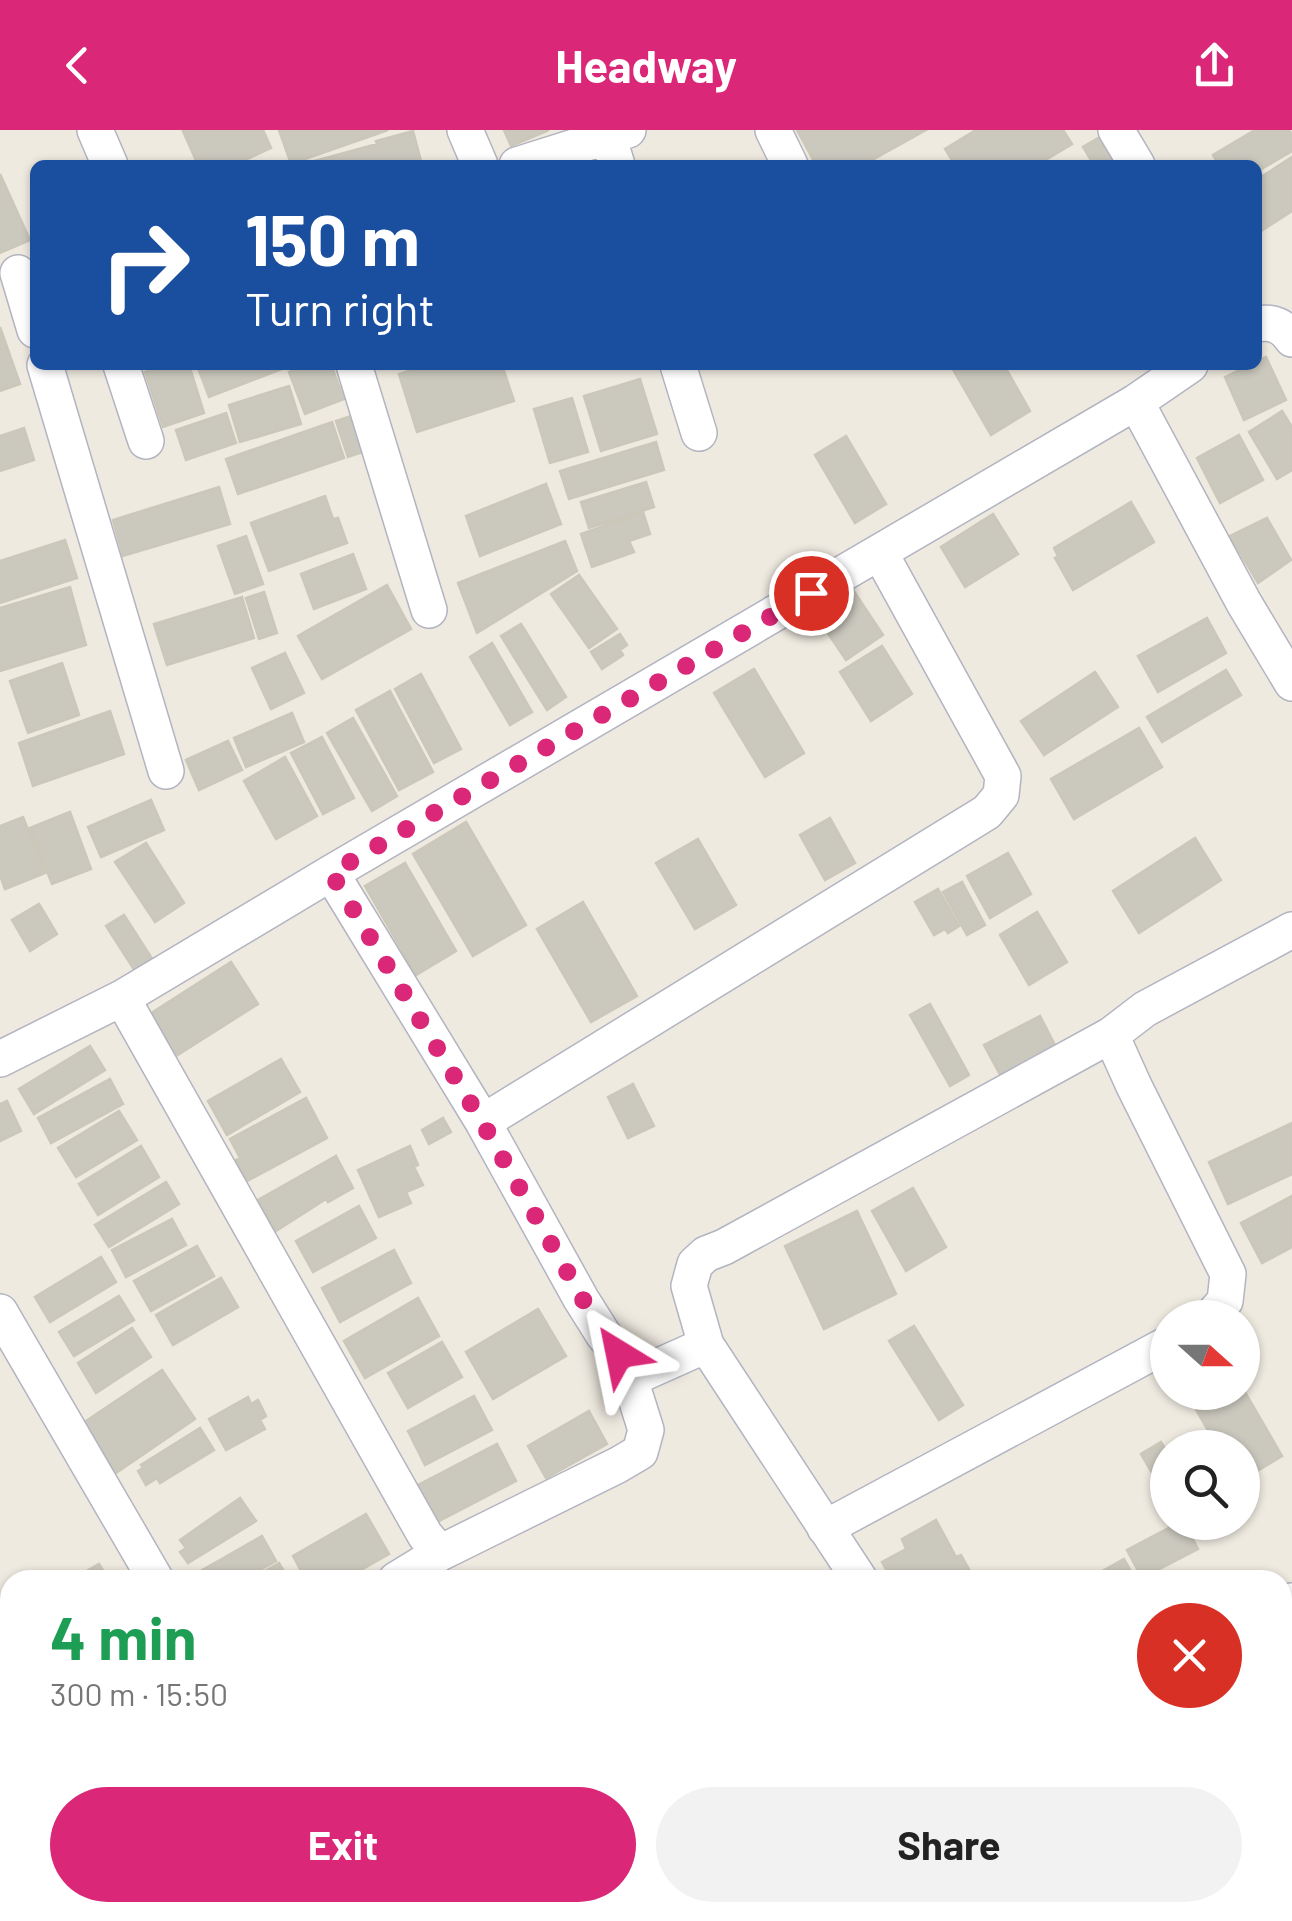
<!DOCTYPE html>
<html lang="en">
<head>
<meta charset="utf-8">
<style>
	:root { --surface:#fff; --page:#f2f2f2; --text:#222; --muted:#767676; --accent:#db2777 }
	body { margin:0; font-family:Barlow,sans-serif; background:var(--page); color:var(--text); height:100vh; display:flex; flex-direction:column; font-size:38px; white-space:nowrap }
	* { box-sizing:border-box; margin:0 }
	p { font-size:32px; color:var(--muted) }
	.icon { flex:none; width:55px; height:55px; fill:none; stroke:currentColor; stroke-width:2; stroke-linecap:round; stroke-linejoin:round }
	.map { position:relative; flex:1; overflow:hidden }
	.drawer { position:absolute; left:0px; top:1440px; width:1292px; height:352px; display:flex; flex-direction:column; background:var(--surface); border-radius:30px 30px 0 0; box-shadow:0 2px 8px #0004 }
	.drawer>* { flex:none }
	.hud { position:absolute; left:30px; top:30px; width:1232px; height:210px; border-radius:15px; box-shadow:0 2px 8px #0004; background:#1a4fa0; color:#fff; overflow:hidden }
	.needle { width:65px; rotate:111deg }
	.tools { position:absolute; left:1150px; top:1170px; display:grid; gap:20px }
	.tools a { display:grid; place-items:center; width:110px; height:110px; border-radius:50%; background:var(--surface); box-shadow:0 2px 8px #0004; font-size:50px }
	.pin { position:absolute; display:grid; place-items:center; width:85px; height:85px; color:#fff; margin:-42px; border:5px solid #fff; border-radius:50%; box-shadow:0 2px 10px #0007 }
	.me { position:absolute; width:110px; margin:-55px; rotate:325deg; stroke-linejoin:round; filter:drop-shadow(0 0 8px #0008) }
	.turn { display:flex; align-items:center; gap:35px; height:210px; padding:0 50px; font-size:45px }
	.turn .icon { width:130px; height:130px; stroke-width:2.5 }
	.turn b { display:block; font-size:70px; line-height:85px }
	.round { display:grid; place-items:center; flex:none; width:105px; height:105px; border-radius:52px; background:var(--page) }
	.summary { display:flex; align-items:center; justify-content:space-between; height:170px; padding:0 50px }
	h1 { font-size:60px; font-weight:700; line-height:75px; color:#1e9e55 }
	.primary-button { display:flex; gap:20px; margin-top:auto; padding:20px 50px }
	.primary-button a { flex:1; height:115px; border-radius:60px; background:var(--accent); color:#fff; font-size:40px; font-weight:700; line-height:115px; text-align:center }
	.primary-button a+a { background:var(--page); color:var(--text) }
	header { display:flex; justify-content:space-between; align-items:center; height:130px; padding:0 50px; background:var(--accent); color:#fff; font-size:45px; font-weight:700 }
	.map>svg:first-child { display:block }
	.building { fill:#cbc8be; stroke:#cbc7b9; stroke-width:2.5 }
	.lines { fill:none; stroke-linecap:round; stroke-linejoin:round }
	.minor-casing { stroke:#b3b4c1; stroke-width:38 }
	.minor { stroke:#fff; stroke-width:35 }
	.route { stroke:#db2777; stroke-width:18; stroke-dasharray:0 32.4 }
</style>
</head>
<body>
<header><svg class="icon" aria-label="back" viewBox="0 0 24 24"><path d="M15 5l-7 7 7 7"/></svg>Headway<svg class="icon" aria-label="share" viewBox="0 0 24 24"><path d="M12 15V3M7 8l5-5 5 5M5 13v7h14v-7"/></svg></header>
<div class="map">
<svg width="1292" height="1791" viewBox="0 0 1292 1791">
	<rect width="100%" height="100%" fill="#efeae0"/>
	<path class="building" d="M 185,0 L 263,0 L 271,18 L 234,35 L 198,35 L 183,1 Z
		M 279,0 L 388,0 L 291,34 Z
		M 504,0 L 549,0 L 511,16 Z
		M 797,0 L 926,0 L 863,35 L 816,35 Z
		M 976,0 L 1063,0 L 1072,14 L 1037,35 L 955,35 L 945,19 Z
		M 1255,0 L 1289,0 L 1292,5 L 1292,21 L 1258,41 L 1258,35 L 1219,35 L 1213,25 Z
		M 413,1 L 422,35 L 300,35 L 377,14 L 376,11 Z
		M 1100,7 L 1117,35 L 1094,35 L 1083,17 Z
		M 1292,27 L 1292,81 L 1258,103 L 1258,49 Z
		M 0,44 L 30,110 L 0,123 Z
		M 0,197 L 20,254 L 0,261 Z
		M 1266,227 L 1286,270 L 1244,290 L 1225,247 L 1250,235 L 1258,235 L 1258,231 Z
		M 165,235 L 189,235 L 204,283 L 163,297 L 145,242 Z
		M 197,235 L 292,235 L 209,267 Z
		M 307,235 L 331,235 L 344,269 L 305,284 L 289,242 Z
		M 428,235 L 502,235 L 514,271 L 417,302 L 399,244 Z
		M 1004,235 L 1030,281 L 991,305 L 951,236 Z
		M 640,249 L 657,304 L 601,321 L 584,266 Z
		M 289,256 L 301,294 L 240,312 L 229,275 Z
		M 572,268 L 588,322 L 550,333 L 534,279 Z
		M 1282,281 L 1292,297 L 1292,340 L 1277,349 L 1249,302 Z
		M 226,283 L 236,313 L 186,330 L 176,300 Z
		M 351,286 L 363,322 L 348,327 L 336,291 Z
		M 332,292 L 344,328 L 238,364 L 226,329 Z
		M 24,298 L 34,330 L 0,341 L 0,306 Z
		M 1239,305 L 1263,350 L 1220,373 L 1197,328 Z
		M 846,306 L 886,374 L 855,393 L 815,325 Z
		M 656,312 L 664,340 L 569,369 L 560,341 Z
		M 646,352 L 654,377 L 589,398 L 581,372 Z
		M 546,354 L 561,394 L 480,426 L 466,386 Z
		M 219,357 L 230,394 L 123,426 L 113,390 Z
		M 325,366 L 333,389 L 338,388 L 347,413 L 269,441 L 251,393 Z
		M 1131,372 L 1154,412 L 1073,460 L 1055,428 L 1058,426 L 1054,418 Z
		M 643,382 L 650,404 L 629,411 L 634,422 L 592,437 L 581,404 Z
		M 993,384 L 1018,424 L 965,457 L 941,417 Z
		M 1267,388 L 1291,430 L 1258,453 L 1230,406 Z
		M 246,406 L 263,454 L 235,464 L 218,416 Z
		M 65,410 L 77,448 L 0,473 L 0,431 Z
		M 565,411 L 577,441 L 477,503 L 458,453 Z
		M 353,424 L 366,459 L 314,479 L 301,444 Z
		M 579,445 L 617,499 L 589,518 L 551,464 Z
		M 387,455 L 411,499 L 322,549 L 298,506 Z
		M 70,457 L 86,515 L 0,541 L 0,478 Z
		M 853,460 L 883,505 L 846,530 L 815,484 Z
		M 264,462 L 277,503 L 259,509 L 246,468 Z
		M 242,467 L 254,508 L 167,535 L 154,494 Z
		M 1207,488 L 1226,523 L 1158,562 L 1138,526 Z
		M 521,494 L 566,567 L 547,580 L 501,506 Z
		M 620,504 L 627,515 L 620,520 L 623,525 L 602,539 L 591,522 Z
		M 492,513 L 532,582 L 510,595 L 470,527 Z
		M 882,516 L 912,564 L 871,591 L 840,542 Z
		M 285,523 L 304,563 L 271,579 L 252,538 Z
		M 62,533 L 79,585 L 28,603 L 10,551 Z
		M 754,539 L 804,623 L 765,647 L 714,563 Z
		M 1226,540 L 1241,565 L 1162,612 L 1147,587 Z
		M 1095,542 L 1118,577 L 1044,625 L 1021,591 Z
		M 421,544 L 461,619 L 434,633 L 395,559 Z
		M 390,561 L 433,642 L 399,660 L 356,580 Z
		M 110,581 L 124,624 L 33,656 L 19,613 Z
		M 292,583 L 304,612 L 246,637 L 234,608 Z
		M 353,588 L 397,666 L 372,681 L 327,603 Z
		M 1139,598 L 1162,637 L 1074,689 L 1051,649 Z
		M 322,607 L 354,668 L 323,684 L 291,623 Z
		M 228,611 L 242,640 L 199,660 L 186,630 Z
		M 285,627 L 317,686 L 276,709 L 244,651 Z
		M 151,670 L 164,700 L 101,727 L 88,697 Z
		M 70,682 L 91,739 L 52,754 L 30,698 Z
		M 23,687 L 45,743 L 5,759 L 0,745 L 0,696 Z
		M 830,688 L 855,733 L 825,750 L 800,705 Z
		M 466,692 L 526,795 L 473,826 L 413,724 Z
		M 1195,708 L 1221,750 L 1139,803 L 1113,761 Z
		M 698,709 L 736,775 L 695,799 L 656,733 Z
		M 146,713 L 184,773 L 155,792 L 115,732 Z
		M 1008,723 L 1031,764 L 990,788 L 967,746 Z
		M 405,733 L 456,821 L 416,845 L 365,756 Z
		M 962,752 L 985,795 L 967,805 L 943,762 Z
		M 938,759 L 959,796 L 948,803 L 945,799 L 934,805 L 915,772 Z
		M 583,772 L 637,866 L 591,892 L 537,799 Z
		M 39,774 L 57,804 L 30,821 L 12,790 Z
		M 1037,782 L 1067,832 L 1029,855 L 1000,805 Z
		M 124,785 L 153,830 L 135,841 L 106,796 Z
		M 231,832 L 258,874 L 176,926 L 150,884 Z
		M 930,874 L 969,945 L 950,956 L 910,885 Z
		M 1040,886 L 1058,921 L 1003,950 L 984,915 Z
		M 90,916 L 105,940 L 34,984 L 19,959 Z
		M 281,929 L 300,962 L 227,1005 L 208,971 Z
		M 110,949 L 123,974 L 51,1013 L 38,988 Z
		M 633,954 L 654,996 L 628,1008 L 608,967 Z
		M 306,968 L 327,1008 L 247,1051 L 236,1030 L 240,1028 L 230,1009 Z
		M 7,971 L 21,1001 L 0,1011 L 0,974 Z
		M 119,981 L 137,1010 L 76,1047 L 58,1018 Z
		M 443,988 L 451,1002 L 429,1014 L 422,1000 Z
		M 1292,993 L 1292,1044 L 1228,1074 L 1209,1032 Z
		M 141,1016 L 159,1047 L 98,1085 L 79,1054 Z
		M 410,1016 L 418,1035 L 414,1037 L 423,1055 L 406,1062 L 411,1073 L 379,1087 L 358,1040 Z
		M 336,1026 L 353,1058 L 328,1072 L 326,1069 L 276,1101 L 258,1070 Z
		M 166,1052 L 179,1074 L 109,1117 L 95,1095 Z
		M 913,1058 L 946,1117 L 906,1141 L 872,1081 Z
		M 1292,1066 L 1292,1117 L 1262,1133 L 1241,1093 Z
		M 359,1076 L 376,1108 L 313,1142 L 296,1111 Z
		M 857,1081 L 896,1164 L 824,1199 L 785,1116 Z
		M 172,1089 L 186,1115 L 126,1147 L 112,1120 Z
		M 197,1116 L 214,1146 L 151,1181 L 134,1151 Z
		M 394,1120 L 411,1153 L 340,1192 L 322,1158 Z
		M 101,1127 L 116,1152 L 50,1192 L 35,1167 Z
		M 221,1148 L 238,1177 L 173,1215 L 156,1185 Z
		M 119,1166 L 134,1190 L 74,1226 L 59,1202 Z
		M 418,1168 L 439,1206 L 365,1248 L 344,1211 Z
		M 538,1179 L 566,1226 L 493,1269 L 466,1222 Z
		M 914,1196 L 963,1275 L 939,1290 L 889,1211 Z
		M 132,1198 L 151,1227 L 96,1263 L 78,1233 Z
		M 442,1212 L 462,1247 L 408,1278 L 388,1243 Z
		M 162,1240 L 195,1289 L 116,1343 L 83,1293 Z
		M 1242,1257 L 1282,1326 L 1242,1350 L 1242,1318 L 1218,1318 L 1186,1262 L 1242,1262 Z
		M 474,1266 L 492,1300 L 425,1335 L 408,1301 Z
		M 248,1267 L 251,1274 L 258,1270 L 266,1286 L 260,1290 L 265,1299 L 226,1320 L 209,1289 Z
		M 589,1281 L 607,1314 L 546,1348 L 528,1316 Z
		M 200,1298 L 214,1320 L 160,1353 L 157,1348 L 146,1355 L 138,1341 L 143,1338 L 141,1335 Z
		M 1161,1312 L 1168,1323 L 1168,1357 L 1162,1360 L 1141,1324 Z
		M 497,1314 L 516,1351 L 437,1392 L 418,1355 Z
		M 240,1368 L 256,1391 L 188,1433 L 180,1422 L 186,1418 L 180,1410 Z
		M 366,1384 L 389,1424 L 343,1450 L 306,1450 L 293,1426 Z
		M 936,1390 L 956,1427 L 961,1425 L 975,1450 L 892,1450 L 882,1432 L 906,1419 L 902,1409 Z
		M 1180,1392 L 1184,1392 L 1198,1419 L 1142,1448 L 1127,1420 Z
		M 262,1406 L 276,1431 L 242,1450 L 203,1450 L 199,1442 Z
		M 1124,1429 L 1136,1450 L 1103,1450 L 1099,1443 Z
		M 279,1433 L 289,1450 L 250,1450 Z
		M 99,1434 L 109,1450 L 71,1450 Z
		M 10,1525 L 10,1551 L 0,1554 L 0,1529 Z
		M 10,1556 L 10,1605 L 0,1608 L 0,1559 Z
		M 8,1673 L 10,1698 L 0,1701 L 0,1675 Z
		M 283,1782 L 333,1782 L 338,1791 L 288,1791 Z
		M 423,1782 L 465,1782 L 469,1791 L 428,1791 Z"/>
	<g class="lines">
		<defs>
			<path id="minor" d="M 95,0 L 110,35
				M 465,0 L 480,35
				M 773,0 L 790,35
				M 1116,0 L 1137,35
				M 608,6 L 617,35
				M 517,35 L 628,0
				M 18,143 L 35,200
				M 1258,194 C 1272,191 1284,196 1292,209
				M 45,235 L 166,641
				M 121,235 L 146,311
				M 354,235 L 429,480
				M 678,235 L 699,303
				M 1136,272 L 1244,473 L 1292,553
				M 331,743 L 483,992 L 581,1169 L 603,1204 L 619,1224 L 630,1249 L 706,1215
				M 0,929 L 122,868
				M 483,992 L 987,682 L 1001,665 L 1003,646 L 880,423
				M 0,1182 L 156,1450
				M 1210,1188 L 1225,1171 L 1228,1144 L 1134,956 L 1111,905 L 1145,879 L 1292,800
				M 630,1249 L 646,1300 L 640,1322 L 618,1335 L 440,1423 L 425,1405 L 122,868 L 331,743 L 1136,272 L 1190,235
				M 825,1398 L 1168,1214
				M 396,1450 L 440,1423
				M 860,1450 L 706,1215 L 689,1156 L 695,1134 L 706,1124 L 724,1117 L 1111,905
				M 1282,1476 L 1292,1471
				M 1282,1534 L 1292,1550
				M 381,1782 L 386,1791
				M 1071,1782 L 1076,1791"/>
		</defs>
		<use href="#minor" class="minor-casing"/>
		<use href="#minor" class="minor"/>
	</g>
	<g class="lines">
		<path class="route" d="M 619,1224 L 603,1204 L 582,1168 L 482,992 L 331,743 L 811,463"/>
	</g>
</svg>
<div class="tools">
<a><svg class="needle" viewBox="-14 -14 28 28"><path d="M0-13l5 13h-10z" fill="#e53935"/><path d="M0 13l5-13h-10z" fill="#767676"/></svg></a>
<a><svg class="icon" aria-label="search" viewBox="0 0 24 24"><circle cx="10" cy="10" r="6"/><path d="M15 15l6 6"/></svg></a>
</div>
<div class="pin" style="left:811px;top:463px;background:#d93025"><svg class="icon" aria-label="arrive" viewBox="0 0 24 24"><path d="M6 21V4h12l-3 4 3 4H6"/></svg></div>
<svg class="me" style="left:619px;top:1224px" viewBox="-20 -20 40 40"><path d="M0-17L14 15 0 8-14 15z" fill="#db2777" stroke="#fff" stroke-width="4"/></svg>
<div class="hud">
<div class="turn"><svg class="icon" aria-label="right" viewBox="0 0 24 24"><path d="M7 20v-9h11M14 6l5 5-5 5"/></svg><div><b>150 m</b>Turn right</div></div>
</div>
<section class="drawer">
<div class="summary"><div><h1>4 min</h1><p>300 m · 15:50</p></div><a class="round" style="background:#d93025;color:#fff"><svg class="icon" aria-label="close" viewBox="0 0 24 24"><path d="M6 6l12 12M18 6L6 18"/></svg></a></div>
<div class="primary-button"><a>Exit</a><a>Share</a></div>
</section>
</div>
</body>
</html>
